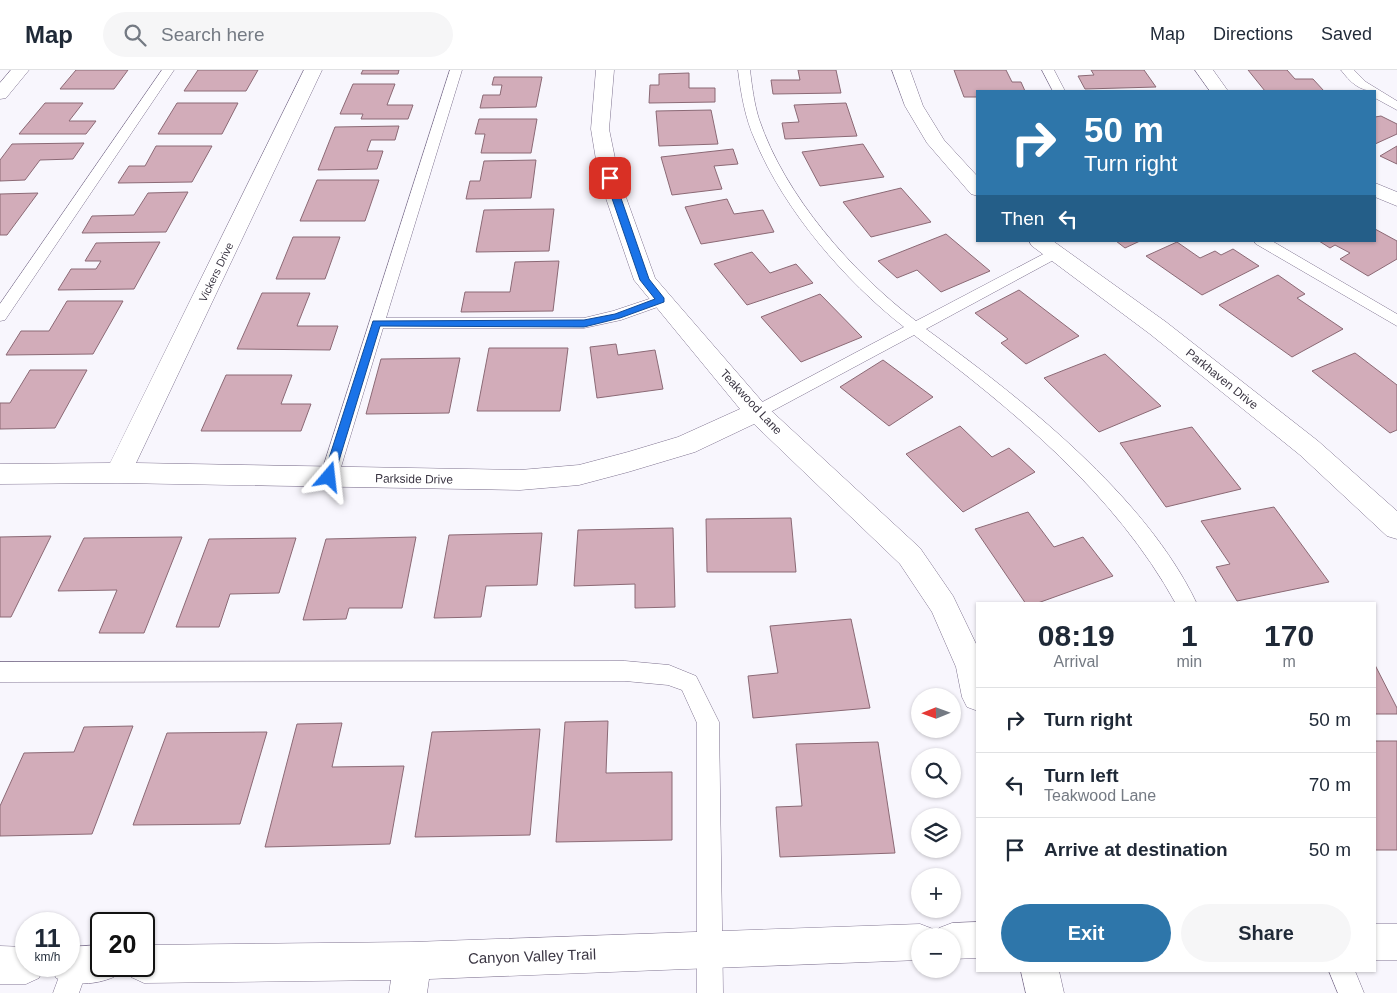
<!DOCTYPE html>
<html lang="en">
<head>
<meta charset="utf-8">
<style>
	:root { --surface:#fff; --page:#f6f6f7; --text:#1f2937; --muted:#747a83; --line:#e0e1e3; --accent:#2e76aa }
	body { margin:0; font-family:Arial,sans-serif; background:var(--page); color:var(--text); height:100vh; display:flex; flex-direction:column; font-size:19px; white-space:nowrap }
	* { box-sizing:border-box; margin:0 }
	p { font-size:16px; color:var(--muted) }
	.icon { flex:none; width:28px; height:28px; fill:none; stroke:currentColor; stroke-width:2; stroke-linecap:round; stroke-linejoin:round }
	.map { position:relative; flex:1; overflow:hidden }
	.details { position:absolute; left:976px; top:532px; width:400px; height:370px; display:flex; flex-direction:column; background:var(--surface); border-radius:0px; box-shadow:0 1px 4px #0004 }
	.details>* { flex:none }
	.banner { position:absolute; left:976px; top:20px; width:400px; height:152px; border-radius:0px; box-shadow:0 1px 4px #0004; background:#2e76aa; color:#fff; overflow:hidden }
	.needle { width:32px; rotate:269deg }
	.controls { position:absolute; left:911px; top:618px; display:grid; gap:10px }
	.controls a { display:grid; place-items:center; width:50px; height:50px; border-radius:50%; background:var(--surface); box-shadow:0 1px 4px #0004; font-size:25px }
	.speed { position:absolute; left:15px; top:842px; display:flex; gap:10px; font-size:25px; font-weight:700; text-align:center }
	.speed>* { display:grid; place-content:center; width:65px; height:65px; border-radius:50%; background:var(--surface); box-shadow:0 1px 4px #0004; line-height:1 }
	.speed small { font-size:12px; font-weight:400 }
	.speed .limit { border:2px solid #111; border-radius:8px; background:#fff; color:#111 }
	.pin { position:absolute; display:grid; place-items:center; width:42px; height:42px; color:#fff; margin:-21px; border-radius:10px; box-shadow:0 2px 8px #0006 }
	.me { position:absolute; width:55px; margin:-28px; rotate:17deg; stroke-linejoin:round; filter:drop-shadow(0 0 4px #0008) }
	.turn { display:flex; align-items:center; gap:18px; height:105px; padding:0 25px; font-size:22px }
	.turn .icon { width:65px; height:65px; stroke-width:2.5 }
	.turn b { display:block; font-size:35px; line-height:42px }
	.then { display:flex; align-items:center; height:48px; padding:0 25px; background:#0003; gap:10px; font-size:19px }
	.eta { display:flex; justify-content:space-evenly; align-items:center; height:85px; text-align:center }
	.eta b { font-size:30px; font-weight:700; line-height:35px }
	.cta { display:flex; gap:10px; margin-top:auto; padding:10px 25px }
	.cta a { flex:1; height:58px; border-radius:30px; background:var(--accent); color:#fff; font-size:20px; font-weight:700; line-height:58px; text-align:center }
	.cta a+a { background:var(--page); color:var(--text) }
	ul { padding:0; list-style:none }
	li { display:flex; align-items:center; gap:15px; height:65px; padding:0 25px; border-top:1px solid var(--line) }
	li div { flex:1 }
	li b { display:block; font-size:19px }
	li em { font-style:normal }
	header { display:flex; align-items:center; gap:30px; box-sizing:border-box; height:70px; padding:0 25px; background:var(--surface); border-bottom:1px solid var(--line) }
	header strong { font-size:24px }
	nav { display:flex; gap:28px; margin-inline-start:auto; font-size:18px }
	.search { width:350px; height:45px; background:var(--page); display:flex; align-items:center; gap:12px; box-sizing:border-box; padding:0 18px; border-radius:28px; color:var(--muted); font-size:19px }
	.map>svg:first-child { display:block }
	.building { fill:#d2acb9; stroke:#8b6975 }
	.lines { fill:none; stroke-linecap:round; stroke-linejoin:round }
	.service-casing { stroke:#7f7390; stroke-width:1 }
	.minor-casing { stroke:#7f7390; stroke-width:1 }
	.tertiary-casing { stroke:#7f7390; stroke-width:1 }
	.service { fill:#fff; fill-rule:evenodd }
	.minor { fill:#fff; fill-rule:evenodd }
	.tertiary { fill:#fff; fill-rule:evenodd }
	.route { fill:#1a73e8; stroke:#114b97 }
	.labels { text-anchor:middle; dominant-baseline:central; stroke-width:5; stroke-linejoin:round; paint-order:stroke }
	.far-street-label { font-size:11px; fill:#3b3643; stroke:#fff }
	.street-label { font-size:12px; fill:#3b3643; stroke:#fff }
	.near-street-label { font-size:15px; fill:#3b3643; stroke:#fff }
</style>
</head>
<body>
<header>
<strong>Map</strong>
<div class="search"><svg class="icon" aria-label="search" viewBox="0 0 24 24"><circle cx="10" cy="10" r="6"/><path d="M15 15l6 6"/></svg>Search here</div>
<nav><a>Map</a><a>Directions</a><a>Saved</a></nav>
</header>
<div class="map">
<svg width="1397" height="923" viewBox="0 0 1397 923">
	<rect width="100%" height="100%" fill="#f8f6fd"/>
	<path class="building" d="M 76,0 L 128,0 L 114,19 L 60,19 Z
		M 198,0 L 258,0 L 246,21 L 184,21 Z
		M 363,0 L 399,0 L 398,4 L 361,4 Z
		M 798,0 L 836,0 L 841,23 L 773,24 L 771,10 L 800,10 Z
		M 954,0 L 1006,0 L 1012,12 L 1021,12 L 1025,21 L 978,21 L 978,27 L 964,27 Z
		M 1091,0 L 1144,0 L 1156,17 L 1085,19 L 1078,6 L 1094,5 Z
		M 1248,0 L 1287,0 L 1295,9 L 1313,9 L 1324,21 L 1265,21 Z
		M 689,3 L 689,18 L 715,18 L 715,32 L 649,33 L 650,15 L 659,15 L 659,4 Z
		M 494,7 L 542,7 L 536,37 L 480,38 L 483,25 L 500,25 L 502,15 L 492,15 Z
		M 353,14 L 395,14 L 387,35 L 413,35 L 408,49 L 361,49 L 363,44 L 340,44 Z
		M 45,33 L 83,33 L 69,51 L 96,51 L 86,64 L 19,64 Z
		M 177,33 L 238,33 L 222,64 L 158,64 Z
		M 846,33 L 857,66 L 785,69 L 782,53 L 799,52 L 794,35 Z
		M 711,40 L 718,74 L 659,76 L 656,41 Z
		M 1381,46 L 1397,54 L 1397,64 L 1375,74 L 1375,47 Z
		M 479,49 L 537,49 L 531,83 L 481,83 L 485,64 L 475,64 Z
		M 399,56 L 395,70 L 371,70 L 367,81 L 383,81 L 377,99 L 318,100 L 335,57 Z
		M 84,73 L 73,89 L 40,90 L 25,110 L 0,111 L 0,90 L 12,74 Z
		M 863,74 L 884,107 L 820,116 L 802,82 Z
		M 156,76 L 212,76 L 192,112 L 118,113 L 129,96 L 145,96 Z
		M 1397,76 L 1397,94 L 1380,86 Z
		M 733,79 L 738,94 L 714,96 L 722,119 L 672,125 L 661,87 Z
		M 536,90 L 531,128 L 466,129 L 470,111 L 480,111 L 484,91 Z
		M 317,110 L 379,110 L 365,151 L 300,151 Z
		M 901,118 L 931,152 L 871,167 L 843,132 Z
		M 188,122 L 166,162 L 82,163 L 92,146 L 134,145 L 148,123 Z
		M 38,123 L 7,165 L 0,165 L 0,124 Z
		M 727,129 L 734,144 L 763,140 L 774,162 L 701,174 L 685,137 Z
		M 554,139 L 549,181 L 476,182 L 484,140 Z
		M 1375,159 L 1397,171 L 1397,189 L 1368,206 L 1340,189 L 1350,183 L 1335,175 L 1330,178 L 1319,171 L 1375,171 Z
		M 946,164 L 990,201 L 941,222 L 917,200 L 897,208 L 878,191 Z
		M 293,167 L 340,167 L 325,209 L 276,209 Z
		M 1116,171 L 1140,171 L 1125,178 Z
		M 160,172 L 134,219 L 58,220 L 71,199 L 96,199 L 101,191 L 85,191 L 96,173 Z
		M 1177,172 L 1200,188 L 1215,181 L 1221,185 L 1233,179 L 1259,196 L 1202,225 L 1146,186 Z
		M 752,182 L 770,203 L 796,194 L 813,213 L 747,235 L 714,194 Z
		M 559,191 L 553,241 L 461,242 L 465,222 L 510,222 L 515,192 Z
		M 1278,205 L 1305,224 L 1297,228 L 1343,259 L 1292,287 L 1219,235 Z
		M 1019,220 L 1079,266 L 1026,294 L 1001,273 L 1008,269 L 975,243 Z
		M 262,223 L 310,223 L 297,256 L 338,256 L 330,280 L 237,279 Z
		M 820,224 L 862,267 L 801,292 L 761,247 Z
		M 67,231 L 123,231 L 93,284 L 6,285 L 21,261 L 49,261 Z
		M 616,274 L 618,285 L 655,280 L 663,319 L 597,328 L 590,277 Z
		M 489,278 L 568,278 L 560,341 L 477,341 Z
		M 1355,283 L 1397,315 L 1397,360 L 1390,363 L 1312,301 Z
		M 1105,284 L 1161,336 L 1099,362 L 1044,308 Z
		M 460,288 L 449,343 L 366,344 L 381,289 Z
		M 883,290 L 933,327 L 889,356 L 840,317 Z
		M 30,300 L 87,300 L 55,358 L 0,359 L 0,333 L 10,333 Z
		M 226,305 L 292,305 L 281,334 L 311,334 L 301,361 L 201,361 Z
		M 960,356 L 992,387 L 1009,378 L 1035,402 L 963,442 L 906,384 Z
		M 1192,357 L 1241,419 L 1166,437 L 1120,373 Z
		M 1274,437 L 1329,512 L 1237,531 L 1216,497 L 1230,494 L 1201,451 Z
		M 1028,442 L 1054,477 L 1083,467 L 1113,506 L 1035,534 L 1026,534 L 975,459 Z
		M 791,448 L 796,502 L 707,502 L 706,449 Z
		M 673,458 L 675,537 L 635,538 L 635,514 L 574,516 L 578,460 Z
		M 542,463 L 537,515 L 486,516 L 481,547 L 434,548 L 449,465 Z
		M 51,466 L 11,547 L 0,547 L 0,467 Z
		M 182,467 L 144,563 L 99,563 L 117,520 L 58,521 L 84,468 Z
		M 416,467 L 402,538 L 349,538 L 346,549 L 303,550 L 326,469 Z
		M 296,468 L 279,523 L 230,524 L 219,557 L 176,557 L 209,469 Z
		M 851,549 L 870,638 L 753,648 L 748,606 L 778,603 L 770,556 Z
		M 1375,595 L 1397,638 L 1397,644 L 1375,644 Z
		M 608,651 L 606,703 L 672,702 L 672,770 L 556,772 L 565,652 Z
		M 342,653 L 332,697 L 404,696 L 390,774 L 265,777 L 297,654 Z
		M 133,656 L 92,764 L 0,766 L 0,736 L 24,683 L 74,682 L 84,657 Z
		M 540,659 L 530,765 L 415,767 L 432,662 Z
		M 267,662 L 240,754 L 133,755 L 167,663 Z
		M 1375,671 L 1397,671 L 1397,780 L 1375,780 Z
		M 878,672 L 895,783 L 780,787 L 776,737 L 802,736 L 796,674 Z"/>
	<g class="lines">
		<defs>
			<path id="service" d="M 162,0 L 174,0 L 5,250 L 0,251 L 0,234 Z
				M 450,0 L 462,0 L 386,248 L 584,248 L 613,241 L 661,225 L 666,226 L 669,230 L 666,234 L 621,250 L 584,258 L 383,258 L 338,407 L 335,412 L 329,414 L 323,412 L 320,407 Z
				M 738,0 L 750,0 C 752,16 754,33 759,49 C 785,126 852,202 916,251 L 1051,180 L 1061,180 L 1063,183 L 1061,186 L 926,259 C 1021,328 1146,426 1197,534 L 1176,534 C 1115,423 1013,340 914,265 L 763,346 L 757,348 L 751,346 L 749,342 L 751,338 L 904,257 C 845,211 784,140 755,70 C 745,48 741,24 738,0 Z
				M 1042,0 L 1054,0 L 1065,21 L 1053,21 Z
				M 1341,0 L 1354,0 L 1366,12 L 1397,31 L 1397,40 L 1375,28 L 1375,21 C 1359,21 1350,12 1341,0 Z
				M 1254,171 L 1272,171 L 1397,244 L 1397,256 L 1256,174 Z
				M 625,591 L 669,595 L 696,606 L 719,652 L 723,923 L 697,923 L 697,653 L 682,620 L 668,615 L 625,611 L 0,612 L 0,592 Z
				M 76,881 L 85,885 L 89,894 L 79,923 L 53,923 L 63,896 L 69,896 L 69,884 Z
				M 1329,901 L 1355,901 L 1364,923 L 1338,923 Z"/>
			<path id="minor" d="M 11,0 L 29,0 L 6,28 L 0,29 L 0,13 Z
				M 304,0 L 322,0 L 136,393 L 520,400 L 579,395 L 628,382 L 678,367 L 740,339 L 634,210 L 599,108 L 591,59 L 596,0 L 614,0 L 609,59 L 619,108 L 655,208 L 766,336 L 920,478 L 953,526 L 978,578 L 978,641 L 967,637 L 962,627 L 956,597 L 932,542 L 900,494 L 754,354 L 695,382 L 628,402 L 579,415 L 520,420 L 118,413 L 0,414 L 0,394 L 110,393 Z
				M 1195,0 L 1213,0 L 1228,21 L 1210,21 Z
				M 1375,113 L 1397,122 L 1397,136 L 1375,127 Z
				M 978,852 L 978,888 L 952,889 L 952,866 L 920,866 L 920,890 L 429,909 L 427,923 L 389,923 L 391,910 L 144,913 L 131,907 L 126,896 L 144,896 L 144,875 L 413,872 L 920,854 L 933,859 L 936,866 L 939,858 L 952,853 Z
				M 1375,854 L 1397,854 L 1397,890 L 1375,890 Z
				M 101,875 L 101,896 L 119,896 L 114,907 C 95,915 75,916 56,908 L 51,896 L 69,896 L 69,877 Z
				M 0,876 L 26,877 L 26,896 L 44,896 L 39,908 L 26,914 L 0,914 Z
				M 1021,901 L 1059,901 L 1064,923 L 1026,923 Z"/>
			<path id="tertiary" d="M 892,0 L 910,0 L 923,36 L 944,70 L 978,107 L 978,126 L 971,124 L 927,73 L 905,36 Z
				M 1029,171 L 1053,171 L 1166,252 L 1318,371 L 1397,441 L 1397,469 L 1387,466 L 1300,385 L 1150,264 L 1032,176 Z"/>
		</defs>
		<use href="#service" class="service-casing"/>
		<use href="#minor" class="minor-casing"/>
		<use href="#tertiary" class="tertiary-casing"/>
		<use href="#service" class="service"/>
		<use href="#minor" class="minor"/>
		<use href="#tertiary" class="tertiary"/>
	</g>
	<path class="route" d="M 610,105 L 614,108 L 649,209 L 664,228 L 664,232 L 620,248 L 584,257 L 380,256 L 334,407 L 332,410 L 325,410 L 323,407 L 373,251 L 584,250 L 615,244 L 655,229 L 640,210 L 605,108 Z"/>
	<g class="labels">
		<g class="far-street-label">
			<text transform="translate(216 202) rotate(-64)">Vickers Drive</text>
		</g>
		<g class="street-label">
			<text transform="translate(1222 309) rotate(39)">Parkhaven Drive</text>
			<text transform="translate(751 332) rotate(47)">Teakwood Lane</text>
			<text transform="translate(414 409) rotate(1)">Parkside Drive</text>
		</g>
		<g class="near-street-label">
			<text transform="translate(532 886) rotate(-2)">Canyon Valley Trail</text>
		</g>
	</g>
</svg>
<div class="controls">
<a><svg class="needle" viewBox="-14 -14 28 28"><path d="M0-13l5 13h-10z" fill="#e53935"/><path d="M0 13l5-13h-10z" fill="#747a83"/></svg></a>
<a><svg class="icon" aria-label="search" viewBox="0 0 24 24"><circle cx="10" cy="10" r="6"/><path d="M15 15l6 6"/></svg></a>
<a><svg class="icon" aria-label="layers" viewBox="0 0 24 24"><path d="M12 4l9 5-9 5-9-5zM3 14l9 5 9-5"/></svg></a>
<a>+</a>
<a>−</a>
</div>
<div class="speed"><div>11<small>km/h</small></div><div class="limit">20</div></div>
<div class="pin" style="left:610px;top:108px;background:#d93025"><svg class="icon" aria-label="arrive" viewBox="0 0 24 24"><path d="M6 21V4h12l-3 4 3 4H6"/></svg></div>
<svg class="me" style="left:329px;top:407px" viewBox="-20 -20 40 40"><path d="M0-17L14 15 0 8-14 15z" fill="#1a73e8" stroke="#fff" stroke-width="4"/></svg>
<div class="banner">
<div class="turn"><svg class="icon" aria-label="right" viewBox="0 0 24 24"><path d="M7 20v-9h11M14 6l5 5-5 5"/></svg><div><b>50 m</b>Turn right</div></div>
<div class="then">Then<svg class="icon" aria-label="left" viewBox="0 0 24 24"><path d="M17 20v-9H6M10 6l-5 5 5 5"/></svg></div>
</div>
<section class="details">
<div class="eta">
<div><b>08:19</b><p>Arrival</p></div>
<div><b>1</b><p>min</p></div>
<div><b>170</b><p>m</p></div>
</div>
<ul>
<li><svg class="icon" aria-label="right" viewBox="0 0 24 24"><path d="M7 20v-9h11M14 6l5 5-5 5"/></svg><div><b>Turn right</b></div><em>50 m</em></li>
<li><svg class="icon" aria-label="left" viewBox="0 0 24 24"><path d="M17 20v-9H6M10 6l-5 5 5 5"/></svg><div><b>Turn left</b><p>Teakwood Lane</p></div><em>70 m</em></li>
<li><svg class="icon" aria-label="arrive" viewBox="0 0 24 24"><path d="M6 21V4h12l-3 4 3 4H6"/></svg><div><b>Arrive at destination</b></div><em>50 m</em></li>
</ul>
<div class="cta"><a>Exit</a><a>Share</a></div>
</section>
</div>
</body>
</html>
